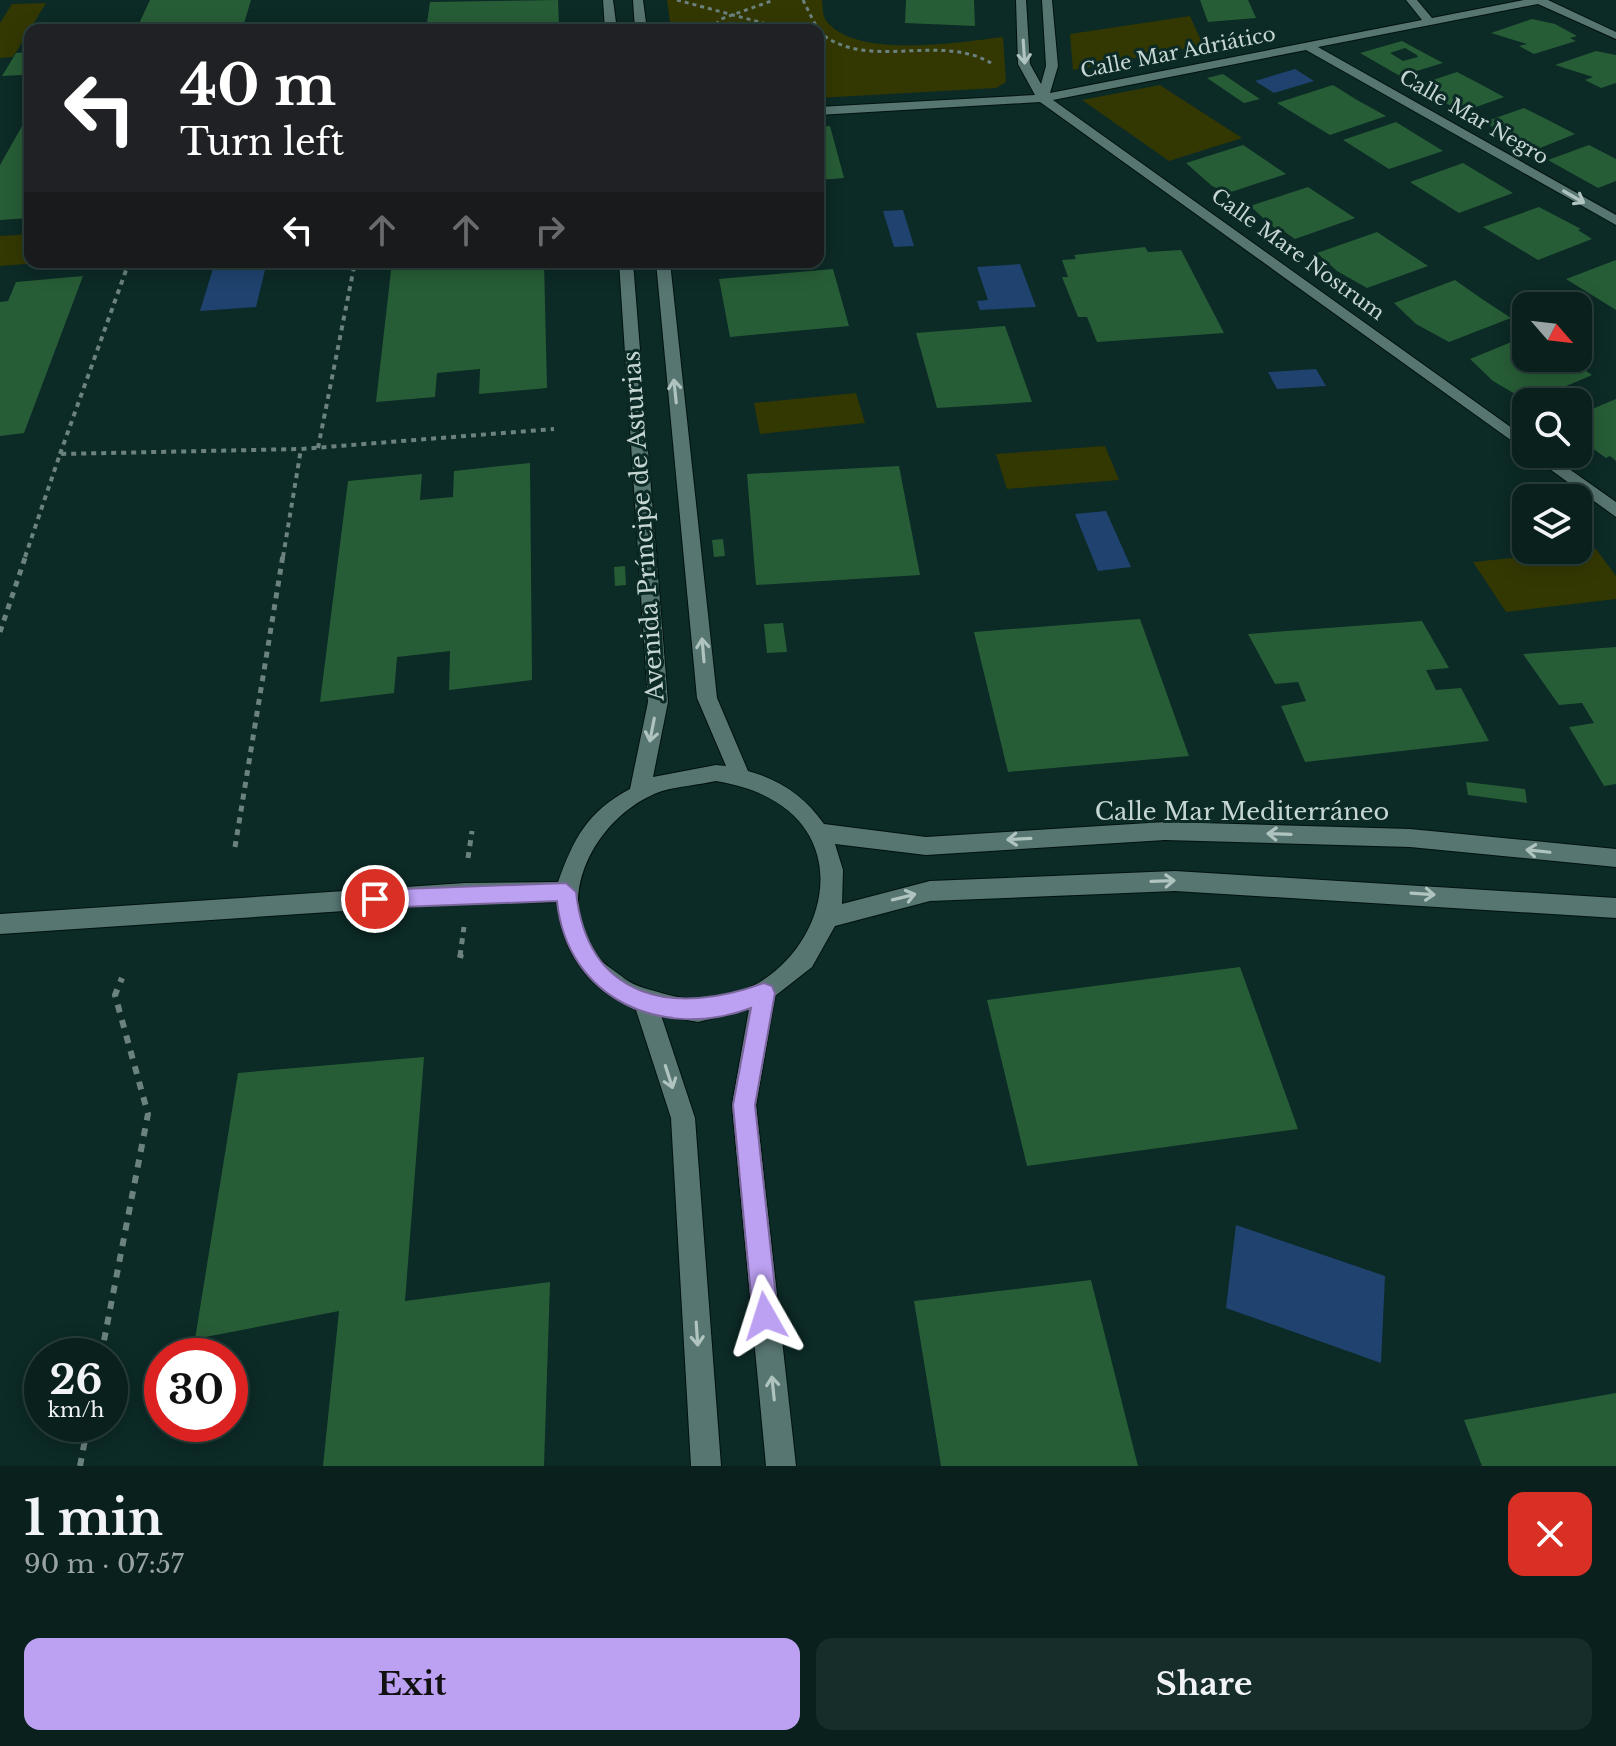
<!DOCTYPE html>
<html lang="en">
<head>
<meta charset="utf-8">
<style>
	:root { --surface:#09201c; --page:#172d29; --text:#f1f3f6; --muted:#99a3a3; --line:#293e3b; --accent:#bca0f2 }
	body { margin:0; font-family:"Libre Baskerville",serif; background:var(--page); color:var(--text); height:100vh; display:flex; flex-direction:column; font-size:30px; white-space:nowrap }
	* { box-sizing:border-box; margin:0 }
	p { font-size:26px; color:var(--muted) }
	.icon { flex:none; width:44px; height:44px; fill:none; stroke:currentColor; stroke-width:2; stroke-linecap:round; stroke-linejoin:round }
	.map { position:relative; height:1466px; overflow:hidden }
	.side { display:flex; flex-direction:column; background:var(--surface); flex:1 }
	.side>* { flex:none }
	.guide { position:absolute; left:24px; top:24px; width:800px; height:244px; border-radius:16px; box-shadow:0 4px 20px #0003,0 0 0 2px var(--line); background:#202124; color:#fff; overflow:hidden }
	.needle { width:52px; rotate:118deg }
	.fabs { position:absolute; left:1512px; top:292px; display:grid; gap:16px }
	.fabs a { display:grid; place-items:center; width:80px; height:80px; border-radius:16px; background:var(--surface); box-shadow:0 4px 20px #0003,0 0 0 2px var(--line); font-size:40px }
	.speed { position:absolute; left:24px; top:1338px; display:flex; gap:16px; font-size:40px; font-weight:700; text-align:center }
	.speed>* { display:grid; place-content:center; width:104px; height:104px; border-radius:50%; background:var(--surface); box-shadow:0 4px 20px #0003,0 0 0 2px var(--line); line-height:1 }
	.speed small { font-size:20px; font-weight:400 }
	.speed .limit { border:12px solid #d22; background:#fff; color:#111 }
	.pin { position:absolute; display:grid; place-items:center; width:68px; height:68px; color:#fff; margin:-34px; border:4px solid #fff; border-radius:50%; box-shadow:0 2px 8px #0007 }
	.me { position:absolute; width:88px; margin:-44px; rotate:354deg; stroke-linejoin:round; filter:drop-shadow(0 0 6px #0008) }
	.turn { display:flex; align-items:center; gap:28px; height:168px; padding:0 24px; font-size:36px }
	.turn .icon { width:104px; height:104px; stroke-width:2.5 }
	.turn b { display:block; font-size:56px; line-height:68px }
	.lanes { display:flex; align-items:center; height:76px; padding:0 24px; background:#0003; justify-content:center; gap:40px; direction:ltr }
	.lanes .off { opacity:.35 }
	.round { display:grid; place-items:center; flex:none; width:84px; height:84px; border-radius:16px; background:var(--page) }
	.head { display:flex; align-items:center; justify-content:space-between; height:136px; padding:0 24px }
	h1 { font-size:48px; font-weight:700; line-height:60px }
	.button { display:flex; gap:16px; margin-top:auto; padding:16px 24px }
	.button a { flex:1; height:92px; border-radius:16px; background:var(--accent); color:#111; font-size:32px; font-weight:700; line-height:92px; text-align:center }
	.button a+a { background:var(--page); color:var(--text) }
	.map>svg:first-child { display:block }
	.green { fill:#333803 }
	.water { fill:#1f436e }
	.building { fill:#275d36; fill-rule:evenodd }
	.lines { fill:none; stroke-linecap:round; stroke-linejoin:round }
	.minor-casing { stroke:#00120f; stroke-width:2 }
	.path-far3 { stroke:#6b827e; stroke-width:3; stroke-dasharray:4 4; stroke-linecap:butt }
	.path-far2 { stroke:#6b827e; stroke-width:4; stroke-dasharray:5 5; stroke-linecap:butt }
	.path-far1 { stroke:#6b827e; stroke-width:5; stroke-dasharray:6 6; stroke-linecap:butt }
	.path { stroke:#6b827e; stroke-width:6; stroke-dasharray:8 8; stroke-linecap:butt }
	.minor { fill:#577571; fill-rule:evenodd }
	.oneway { stroke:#afc3bf }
	.route { fill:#bca0f2; stroke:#7a689d; stroke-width:2 }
	.labels { text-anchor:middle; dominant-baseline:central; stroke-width:6; stroke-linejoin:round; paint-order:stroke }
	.far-street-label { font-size:20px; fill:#c5d6d3; stroke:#0c2a26 }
	.street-label { font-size:24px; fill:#c5d6d3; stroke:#0c2a26 }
</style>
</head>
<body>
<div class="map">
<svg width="1616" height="1466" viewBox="0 0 1616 1466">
	<rect width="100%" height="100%" fill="#0c2a26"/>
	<path class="green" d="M 667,0 L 822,0 C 823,8 822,17 828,23 C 860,59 961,42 1003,37 L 1006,82 L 996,88 L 818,98 L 818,30 L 671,30 Z
		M 46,3 L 13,57 L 0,58 L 0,23 L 12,4 Z
		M 1190,16 L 1203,45 L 1073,70 L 1070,34 Z
		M 1160,85 L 1166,89 L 1242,138 L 1169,161 L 1082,100 Z
		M 30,234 L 30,262 L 51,262 L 0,266 L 0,236 Z
		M 856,393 L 865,423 L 760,434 L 754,403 Z
		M 1105,446 L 1119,480 L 1007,489 L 996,454 Z
		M 1596,549 L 1616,576 L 1616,599 L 1506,612 L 1473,562 Z"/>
	<path class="water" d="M 1295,69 L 1314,81 L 1274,93 L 1255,81 Z
		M 903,210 L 914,246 L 894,247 L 883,211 Z
		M 215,262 L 267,262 L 256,307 L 200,311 Z
		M 1020,264 L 1036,307 L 980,310 L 977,301 L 988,300 L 977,267 Z
		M 1316,369 L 1326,386 L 1277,389 L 1268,372 Z
		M 1106,511 L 1131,567 L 1098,571 L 1075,514 Z
		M 1236,1225 L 1385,1276 L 1381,1363 L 1226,1308 Z"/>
	<path class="building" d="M 150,0 L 251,0 L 242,30 L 199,30 L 201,22 L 181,24 L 179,30 L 136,30 Z
		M 558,0 L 559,26 L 426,30 L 430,2 Z
		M 906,0 L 974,0 L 975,26 L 905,23 Z
		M 1200,0 L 1248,0 L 1256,18 L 1208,22 Z
		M 1532,19 L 1555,24 L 1577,36 L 1570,38 L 1576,41 L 1534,54 L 1519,46 L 1527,44 L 1491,33 Z
		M 1402,41 L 1426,54 L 1443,63 L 1400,76 L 1360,53 ZM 1405,48 L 1417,55 L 1418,57 L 1403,61 L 1390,53 Z
		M 1596,51 L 1616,55 L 1616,83 L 1601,88 L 1585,80 L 1593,77 L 1555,65 Z
		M 30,52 L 30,60 L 22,75 L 2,76 L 16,53 Z
		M 1457,72 L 1482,85 L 1504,97 L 1462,112 L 1415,86 Z
		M 1223,74 L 1242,87 L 1260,99 L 1244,103 L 1207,78 Z
		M 1333,85 L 1357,100 L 1386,116 L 1330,135 L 1277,103 Z
		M 1524,108 L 1550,121 L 1575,134 L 1535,150 L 1484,122 Z
		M 30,112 L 30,218 L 0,220 L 0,165 Z
		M 1396,122 L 1443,151 L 1389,169 L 1343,140 Z
		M 830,126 L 844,178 L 818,180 L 818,127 Z
		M 1243,145 L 1286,174 L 1228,193 L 1212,186 L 1186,163 Z
		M 1589,145 L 1616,159 L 1616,181 L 1598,188 L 1548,160 Z
		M 1463,163 L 1513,193 L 1459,213 L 1410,182 Z
		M 1308,187 L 1355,218 L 1295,239 L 1282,230 L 1278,231 L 1250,206 Z
		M 1539,207 L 1581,229 L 1578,230 L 1592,239 L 1538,260 L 1483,227 Z
		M 1377,232 L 1428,266 L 1367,288 L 1337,271 L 1317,253 Z
		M 1145,247 L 1148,252 L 1181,250 L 1224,333 L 1097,342 L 1087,317 L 1078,317 L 1062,277 L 1068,277 L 1062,260 L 1076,259 L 1074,255 Z
		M 1616,260 L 1616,310 L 1566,279 Z
		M 392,262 L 453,262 L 453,267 L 480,262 L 544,262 L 547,388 L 479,394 L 480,369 L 437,373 L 435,397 L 376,402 Z
		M 833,269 L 849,326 L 730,337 L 719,279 Z
		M 83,276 L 24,433 L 0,436 L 0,302 L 8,301 L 16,282 Z
		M 1455,280 L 1482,299 L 1511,318 L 1449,342 L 1416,324 L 1394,303 Z
		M 1005,326 L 1032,402 L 937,408 L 916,333 Z
		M 1526,336 L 1526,358 L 1567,358 L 1592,375 L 1529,402 L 1493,381 L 1470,359 Z
		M 1616,399 L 1616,461 L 1610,456 L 1606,458 L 1578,438 L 1581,435 L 1578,433 L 1578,415 Z
		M 530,463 L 532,680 L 449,690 L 450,651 L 397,657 L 394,693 L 320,702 L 348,481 L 422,474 L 420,500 L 453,497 L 454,471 Z
		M 899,466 L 920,575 L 756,585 L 747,474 Z
		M 723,539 L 725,556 L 714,557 L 712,540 Z
		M 625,566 L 626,585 L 615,586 L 614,567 Z
		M 1140,619 L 1189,756 L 1008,772 L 974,632 Z
		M 1422,621 L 1449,668 L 1426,670 L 1436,690 L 1461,688 L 1489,741 L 1305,762 L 1281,706 L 1306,701 L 1298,682 L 1275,684 L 1248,634 Z
		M 783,623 L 787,652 L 767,653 L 764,624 Z
		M 1616,647 L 1616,784 L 1604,786 L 1569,727 L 1594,723 L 1582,703 L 1559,705 L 1523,654 Z
		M 1466,782 L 1525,789 L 1527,803 L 1468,795 Z
		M 1240,967 L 1298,1129 L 1027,1166 L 987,1000 Z
		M 424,1057 L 405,1301 L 550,1282 L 544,1466 L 323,1466 L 339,1311 L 195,1339 L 238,1073 Z
		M 1091,1280 L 1138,1466 L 941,1466 L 914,1301 Z
		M 1616,1393 L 1616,1466 L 1482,1466 L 1464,1420 Z"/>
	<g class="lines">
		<defs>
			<path id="minor" d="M 603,0 L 613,0 L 617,30 L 605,30 Z
				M 633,0 L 643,0 L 647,30 L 635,30 Z
				M 1016,0 L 1026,0 L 1030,64 L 1041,84 L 1046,66 L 1042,0 L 1052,0 L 1058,66 L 1050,93 L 1422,20 L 1406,0 L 1417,0 L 1432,18 L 1524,0 L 1548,0 L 1616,32 L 1616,39 L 1538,4 L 1318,47 L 1616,215 L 1616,225 L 1306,50 L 1053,100 L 1526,438 L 1526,451 L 1040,102 L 818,115 L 818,107 L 1035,95 L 1018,64 Z
				M 619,262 L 633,262 L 668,702 L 653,777 L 716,765 L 726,766 L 697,698 L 656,262 L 670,262 L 717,698 L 748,771 C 781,780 805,797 824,824 L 926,837 L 1165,822 L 1410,829 L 1616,849 L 1616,867 L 1410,847 L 1165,840 L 926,855 L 835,844 L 843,870 L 842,904 L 930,881 L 1175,871 L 1616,898 L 1616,918 L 1175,891 L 930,901 L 835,926 L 812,967 L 775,996 L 756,1105 L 796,1466 L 766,1466 L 732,1105 L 749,1009 L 698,1022 L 661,1015 L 695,1118 L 721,1466 L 691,1466 L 671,1118 L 635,1007 C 589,993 560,948 558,902 L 465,903 L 0,934 L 0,914 L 465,883 L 558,882 C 574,838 587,812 630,789 L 648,702 ZM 716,781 C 906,812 805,1036 665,994 C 651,990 636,987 625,979 C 617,972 604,965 597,956 C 549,897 600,812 662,791 C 679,786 699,785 716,781 Z
				M 1529,454 L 1548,454 L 1616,502 L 1616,517 Z"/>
		</defs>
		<use href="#minor" class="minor-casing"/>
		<path class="path-far3" d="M 677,0 L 789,30
			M 803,0 L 818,30
			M 710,30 L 721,19 L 774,0
			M 818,31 C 866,73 938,32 991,63"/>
		<path class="path-far2" d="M 318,448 L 355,262
			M 60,454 L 129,262
			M 25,557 L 60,454 L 301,449
			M 283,557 L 301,449 L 554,429"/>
		<path class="path-far1" d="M 0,632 L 26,555
			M 235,847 L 283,555
			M 468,858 L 472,831
			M 460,956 L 464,927"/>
		<path class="path" d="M 460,958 L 461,954
			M 101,1356 L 148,1114 L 115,995 L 122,978
			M 80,1466 L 88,1424"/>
		<use href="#minor" class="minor"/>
	</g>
	<defs><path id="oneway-shaft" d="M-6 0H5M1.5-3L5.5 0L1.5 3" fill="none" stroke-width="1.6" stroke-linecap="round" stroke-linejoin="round" transform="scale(2)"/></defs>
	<g class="oneway">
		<use href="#oneway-shaft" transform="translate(1024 52) rotate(86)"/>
		<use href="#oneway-shaft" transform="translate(1574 197) rotate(30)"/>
		<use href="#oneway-shaft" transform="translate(675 391) rotate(-96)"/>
		<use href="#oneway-shaft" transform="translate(703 650) rotate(-95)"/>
		<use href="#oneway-shaft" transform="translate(652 730) rotate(101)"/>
		<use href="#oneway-shaft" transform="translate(1279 834) rotate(-178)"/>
		<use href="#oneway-shaft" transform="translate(1019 839) rotate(177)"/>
		<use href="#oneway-shaft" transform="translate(1538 851) rotate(-174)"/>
		<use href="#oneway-shaft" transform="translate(1163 881) rotate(-2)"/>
		<use href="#oneway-shaft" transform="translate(1423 894) rotate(4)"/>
		<use href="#oneway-shaft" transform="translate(904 897) rotate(-14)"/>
		<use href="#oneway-shaft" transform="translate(669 1077) rotate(72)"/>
		<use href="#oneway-shaft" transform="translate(697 1334) rotate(86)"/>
		<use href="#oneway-shaft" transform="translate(773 1388) rotate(-96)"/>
	</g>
	<path class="route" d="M 566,883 L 576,892 C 588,1001 675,1016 764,983 L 772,986 L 775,993 L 755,1105 L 778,1316 L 774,1324 L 765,1328 L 757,1324 L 753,1316 L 733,1105 L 751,1008 C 664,1041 567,1000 557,901 L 375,908 L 365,899 L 375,890 Z"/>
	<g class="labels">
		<g class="far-street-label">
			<text transform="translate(1178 52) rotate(-11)">Calle Mar Adriático</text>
			<text transform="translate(1474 117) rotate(30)">Calle Mar Negro</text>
			<text transform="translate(1298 254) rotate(36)">Calle Mare Nostrum</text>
		</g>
		<g class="street-label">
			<text transform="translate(643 526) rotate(-94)">Avenida Príncipe de Asturias</text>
			<text x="1242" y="811">Calle Mar Mediterráneo</text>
		</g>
	</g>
</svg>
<div class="fabs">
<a><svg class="needle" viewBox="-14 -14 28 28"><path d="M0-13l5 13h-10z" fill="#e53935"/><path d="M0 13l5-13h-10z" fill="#99a3a3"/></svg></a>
<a><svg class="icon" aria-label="search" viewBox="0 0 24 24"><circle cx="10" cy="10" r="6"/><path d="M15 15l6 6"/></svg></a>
<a><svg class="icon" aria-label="layers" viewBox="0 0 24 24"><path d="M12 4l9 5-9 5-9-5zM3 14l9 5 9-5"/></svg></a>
</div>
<div class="speed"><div>26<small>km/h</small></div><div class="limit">30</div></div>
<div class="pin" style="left:375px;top:899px;background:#d93025"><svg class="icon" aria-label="arrive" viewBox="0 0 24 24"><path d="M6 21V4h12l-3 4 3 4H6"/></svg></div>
<svg class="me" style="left:765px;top:1316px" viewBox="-20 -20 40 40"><path d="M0-17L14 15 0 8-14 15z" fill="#bca0f2" stroke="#fff" stroke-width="4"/></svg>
<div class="guide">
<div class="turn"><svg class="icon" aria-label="left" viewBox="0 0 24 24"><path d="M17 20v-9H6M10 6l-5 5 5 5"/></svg><div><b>40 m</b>Turn left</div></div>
<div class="lanes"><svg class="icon" aria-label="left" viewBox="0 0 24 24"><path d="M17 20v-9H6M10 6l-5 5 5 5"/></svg><svg class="icon off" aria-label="ahead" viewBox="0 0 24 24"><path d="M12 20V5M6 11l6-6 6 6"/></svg><svg class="icon off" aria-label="ahead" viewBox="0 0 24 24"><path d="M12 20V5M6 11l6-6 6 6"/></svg><svg class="icon off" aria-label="right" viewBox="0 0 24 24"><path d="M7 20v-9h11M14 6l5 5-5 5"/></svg></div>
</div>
</div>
<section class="side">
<div class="head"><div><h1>1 min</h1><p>90 m · 07:57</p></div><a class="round" style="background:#d93025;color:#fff"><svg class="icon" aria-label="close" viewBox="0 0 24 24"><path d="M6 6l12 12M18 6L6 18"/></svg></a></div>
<div class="button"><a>Exit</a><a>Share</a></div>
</section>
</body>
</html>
